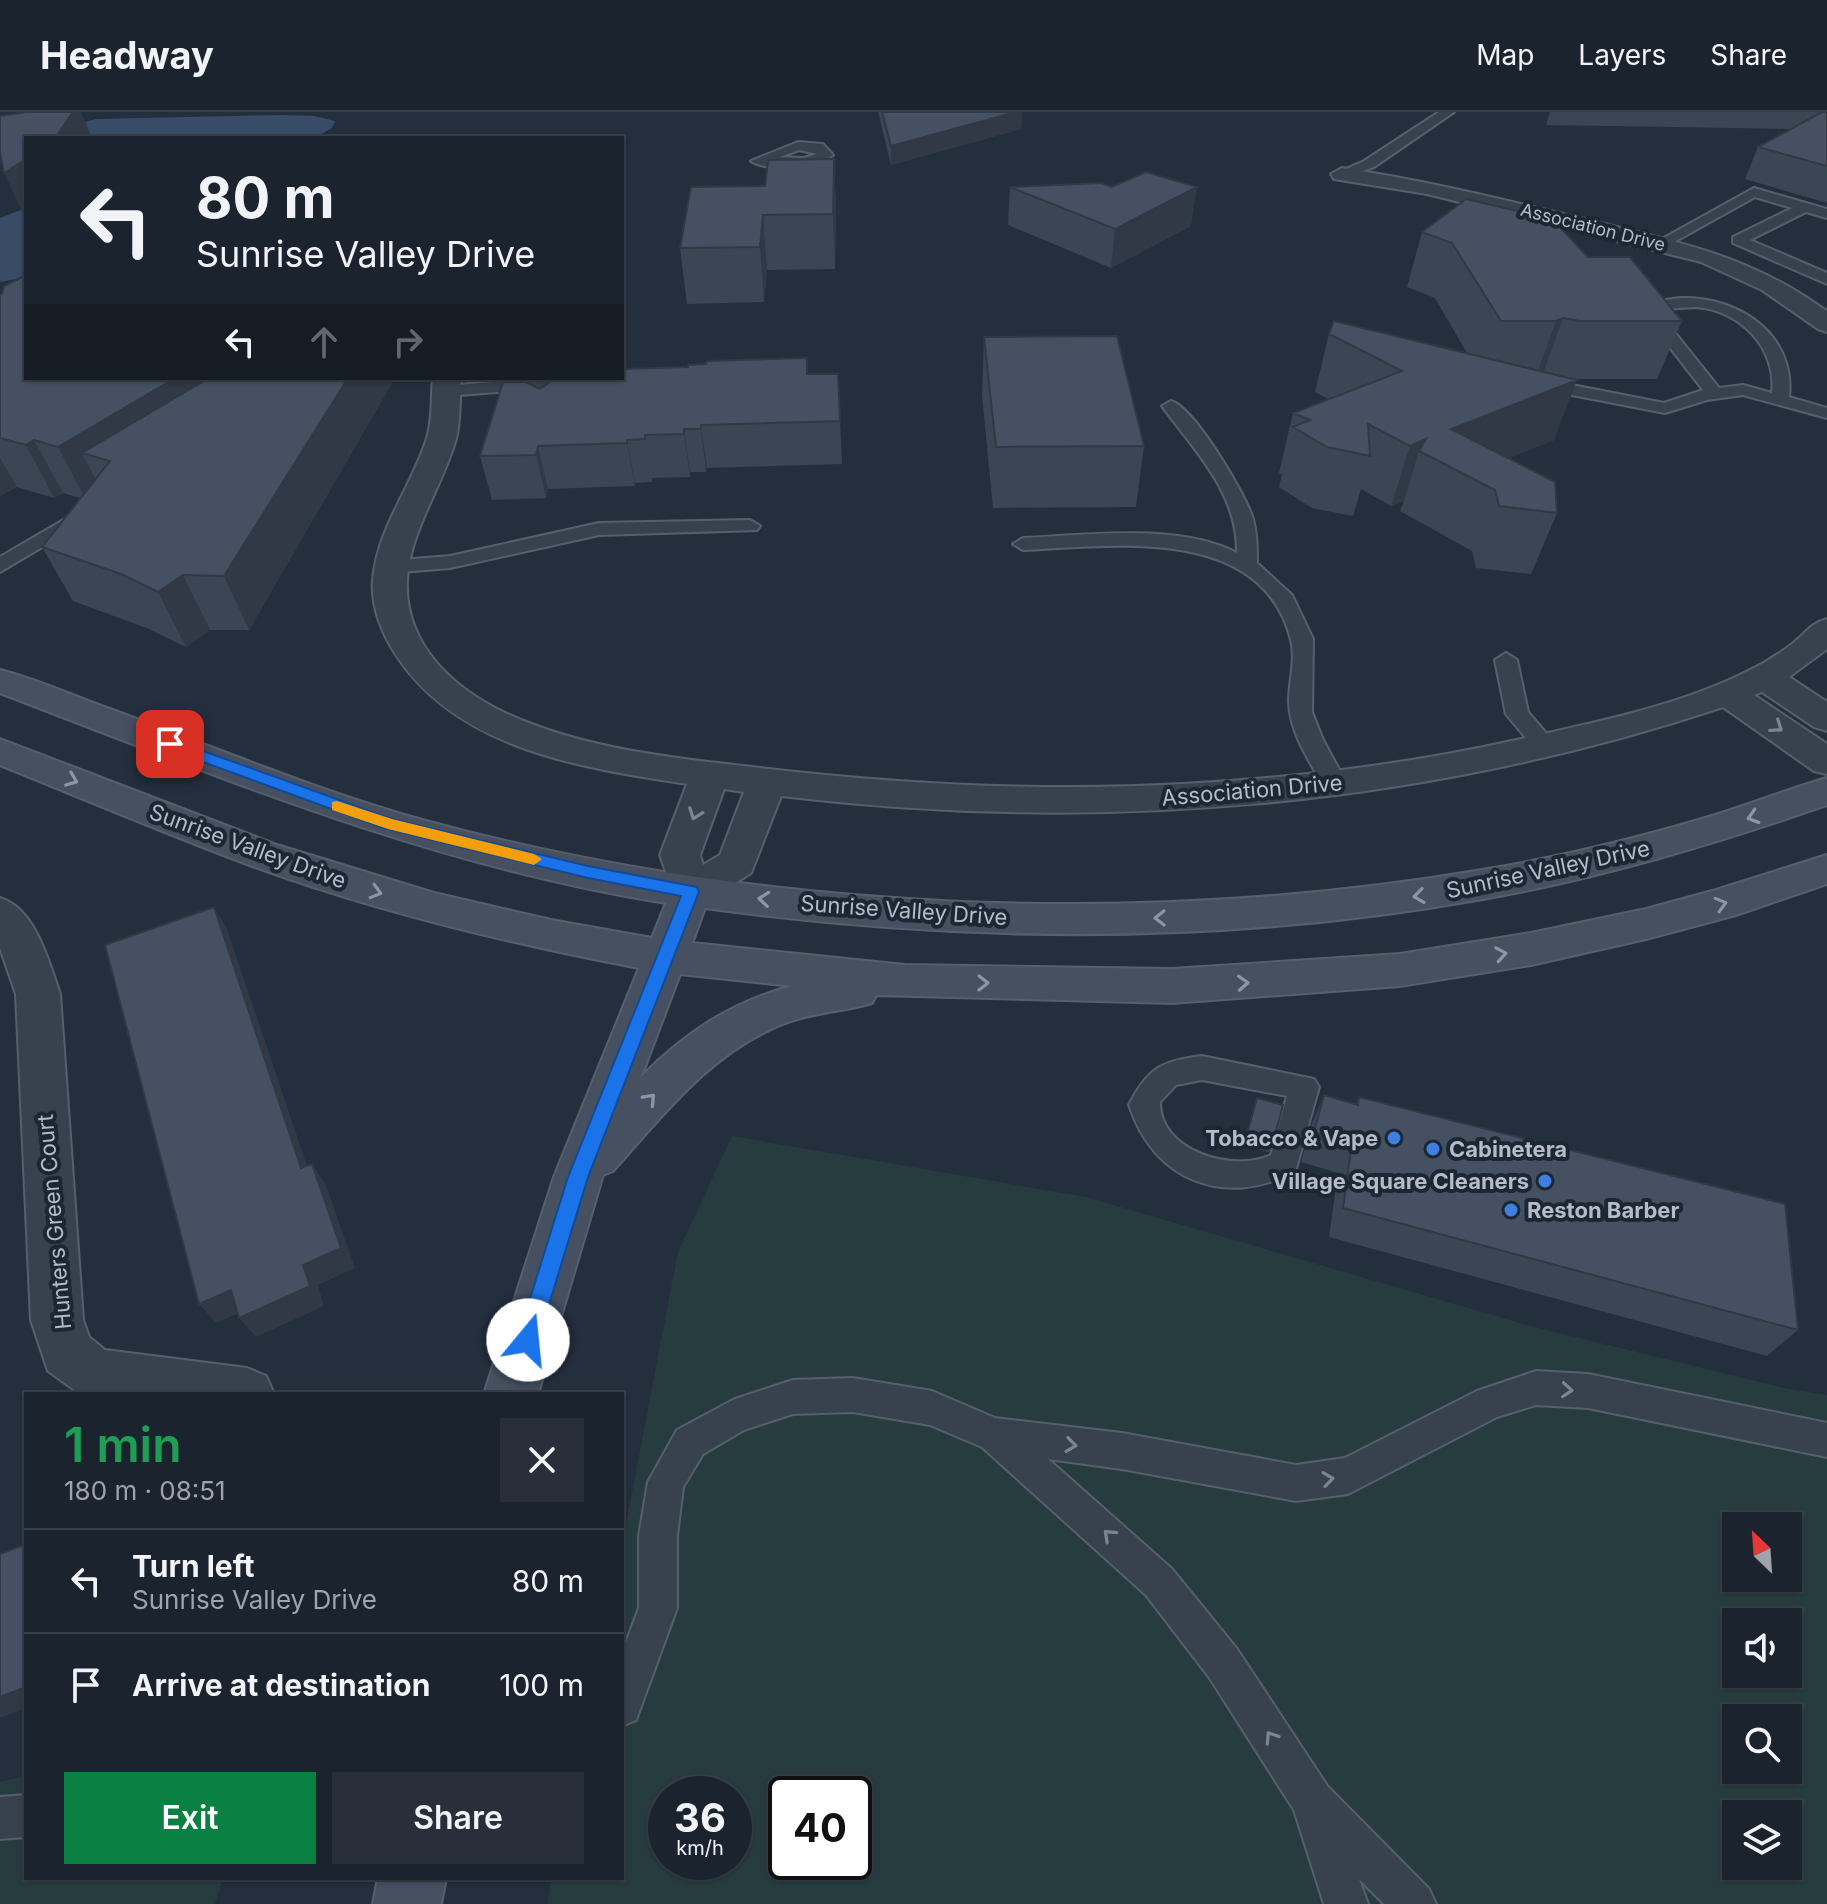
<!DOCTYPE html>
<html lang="en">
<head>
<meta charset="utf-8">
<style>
	:root { --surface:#1b232e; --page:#282f3a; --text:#f1f3f6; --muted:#a0a4aa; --line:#39404a; --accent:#0b8043 }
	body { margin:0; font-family:Inter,sans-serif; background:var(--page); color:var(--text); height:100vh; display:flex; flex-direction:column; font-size:30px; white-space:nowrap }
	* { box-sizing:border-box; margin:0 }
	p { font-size:26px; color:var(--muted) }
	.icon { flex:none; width:44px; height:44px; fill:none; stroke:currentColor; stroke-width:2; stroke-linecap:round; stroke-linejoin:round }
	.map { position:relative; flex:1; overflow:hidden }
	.drawer { position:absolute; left:24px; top:1280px; width:600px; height:488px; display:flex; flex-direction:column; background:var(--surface); border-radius:0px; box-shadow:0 2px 6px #0004,0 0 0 2px var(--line) }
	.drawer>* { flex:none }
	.hud { position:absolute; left:24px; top:24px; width:600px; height:244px; border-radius:0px; box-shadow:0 2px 6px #0004,0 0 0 2px var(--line); background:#1b232e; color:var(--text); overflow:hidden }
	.needle { width:52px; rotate:335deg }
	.buttons { position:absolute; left:1722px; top:1400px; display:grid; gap:16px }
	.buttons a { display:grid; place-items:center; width:80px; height:80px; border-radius:0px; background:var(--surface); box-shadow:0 2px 6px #0004,0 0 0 2px var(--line); font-size:40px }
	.speed { position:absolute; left:648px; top:1664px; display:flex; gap:16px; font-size:40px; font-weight:700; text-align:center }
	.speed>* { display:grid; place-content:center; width:104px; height:104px; border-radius:50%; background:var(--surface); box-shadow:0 2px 6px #0004,0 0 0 2px var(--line); line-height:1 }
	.speed small { font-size:20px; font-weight:400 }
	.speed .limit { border:4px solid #111; border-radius:12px; background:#fff; color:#111 }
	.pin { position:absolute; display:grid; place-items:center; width:68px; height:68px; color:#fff; margin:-34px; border-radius:16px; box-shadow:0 4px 12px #0006 }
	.me { position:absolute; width:88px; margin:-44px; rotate:17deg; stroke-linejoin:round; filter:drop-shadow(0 0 6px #0008) }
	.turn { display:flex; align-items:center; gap:28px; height:168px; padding:0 40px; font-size:36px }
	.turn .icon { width:104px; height:104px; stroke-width:2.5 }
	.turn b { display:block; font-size:56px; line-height:68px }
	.lanes { display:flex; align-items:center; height:76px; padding:0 40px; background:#0003; justify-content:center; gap:40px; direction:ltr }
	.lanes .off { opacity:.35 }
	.round { display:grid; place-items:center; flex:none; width:84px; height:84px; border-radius:0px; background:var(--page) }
	.overview { display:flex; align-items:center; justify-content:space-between; height:136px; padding:0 40px }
	h1 { font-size:48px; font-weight:600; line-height:60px; color:#1e9e55 }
	.primary-button { display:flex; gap:16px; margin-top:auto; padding:16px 40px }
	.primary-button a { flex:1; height:92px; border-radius:0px; background:var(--accent); color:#fff; font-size:32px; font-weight:600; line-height:92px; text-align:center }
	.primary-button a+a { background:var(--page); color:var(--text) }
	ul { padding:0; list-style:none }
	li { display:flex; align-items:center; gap:24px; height:104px; padding:0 40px; border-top:2px solid var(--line) }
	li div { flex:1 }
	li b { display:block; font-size:30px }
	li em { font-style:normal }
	header { display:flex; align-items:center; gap:48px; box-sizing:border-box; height:112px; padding:0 40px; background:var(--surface); border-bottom:2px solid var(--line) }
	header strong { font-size:38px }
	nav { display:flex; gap:44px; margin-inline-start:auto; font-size:28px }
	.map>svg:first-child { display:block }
	.green { fill:#263c3f; fill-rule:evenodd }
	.water { fill:#394c67 }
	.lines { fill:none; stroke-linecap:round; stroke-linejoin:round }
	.lane-casing { stroke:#565f6c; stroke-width:4 }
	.street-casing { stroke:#565f6c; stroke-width:4 }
	.secondary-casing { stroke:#565f6c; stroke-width:4 }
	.lane { fill:#38414e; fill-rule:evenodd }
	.street { fill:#38414e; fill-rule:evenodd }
	.secondary { fill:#465061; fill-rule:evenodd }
	.wall { fill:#3b4654 }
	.shaded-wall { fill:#303945 }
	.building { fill:#455162; stroke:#303945; stroke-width:2 }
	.oneway { stroke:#7c8592 }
	.oneway2 { stroke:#8e96a5 }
	.route { fill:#1a73e8; stroke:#114b97; stroke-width:2 }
	.slow { fill:#f59e0b }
	.shop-dot { fill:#3f7fe0; stroke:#1d2633; stroke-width:3 }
	.labels { text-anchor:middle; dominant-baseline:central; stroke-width:8; stroke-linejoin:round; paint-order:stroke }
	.far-street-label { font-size:18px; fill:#b4bcc9; stroke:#1d2633 }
	.street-label { font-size:22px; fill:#b4bcc9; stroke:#1d2633 }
	.poi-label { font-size:22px; font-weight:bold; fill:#b4bcc9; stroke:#1d2633; text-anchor:end }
</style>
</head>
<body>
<header>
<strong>Headway</strong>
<nav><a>Map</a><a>Layers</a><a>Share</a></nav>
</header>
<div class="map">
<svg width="1827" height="1792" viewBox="0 0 1827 1792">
	<rect width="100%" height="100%" fill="#242f3e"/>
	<path class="green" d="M 732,1024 L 1086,1085 L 1530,1214 L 1788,1277 L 1827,1283 L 1827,1792 L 548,1792 L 551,1766 L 622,1766 L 622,1433 L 678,1140 ZM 1736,1414 L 1788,1414 L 1788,1466 L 1736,1466 ZM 1736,1510 L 1788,1510 L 1788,1562 L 1736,1562 ZM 1736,1606 L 1788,1606 L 1788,1658 L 1736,1658 ZM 666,1682 L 734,1682 L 734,1750 L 666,1750 ZM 786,1682 L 854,1682 L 854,1750 L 786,1750 ZM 1736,1702 L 1788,1702 L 1788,1754 L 1736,1754 Z
		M 26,1664 L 26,1766 L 223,1766 L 215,1792 L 0,1792 L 0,1670 Z"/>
	<path class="water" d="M 282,3 L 314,4 L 335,9 L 332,16 L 315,26 L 27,26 L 96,7 Z
		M 26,96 L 26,165 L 0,170 L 0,106 Z"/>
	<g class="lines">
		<defs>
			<path id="lane" d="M 1439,0 L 1454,0 L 1374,55 L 1342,66 L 1335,62 L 1364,49 Z
				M 798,30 L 823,32 L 833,43 C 818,55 766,60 751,49 ZM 799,38 L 817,42 L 804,46 L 780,45 Z
				M 1754,76 L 1827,97 L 1827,106 L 1806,100 L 1750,128 L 1827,161 L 1827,172 L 1733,131 L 1733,125 L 1792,96 L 1755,85 L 1665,135 L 1655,135 L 1653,132 Z
				M 1680,186 C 1738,184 1796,222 1789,285 L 1827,296 L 1827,306 L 1743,283 L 1707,288 L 1665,301 L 1541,277 L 1532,272 L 1541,267 L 1664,291 L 1703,278 L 1644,202 L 1651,190 ZM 1696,195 C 1740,198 1777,236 1772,281 L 1743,273 L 1719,276 L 1660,202 L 1663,197 Z
				M 539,266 L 547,267 L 561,286 L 555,311 L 549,312 L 540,307 L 543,286 L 536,277 L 446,284 L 437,279 L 446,274 Z
				M 1171,289 C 1194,295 1246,383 1253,407 C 1257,422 1257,436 1257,451 L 1292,483 L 1313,527 L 1312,600 L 1323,628 L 1347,672 L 1344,678 L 1326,678 C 1311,652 1289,620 1289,589 C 1289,569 1296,548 1291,528 C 1262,412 1114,434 1023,438 L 1013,432 L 1023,426 C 1087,423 1179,411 1237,441 C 1238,381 1195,339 1162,294 Z
				M 84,396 L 91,398 L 94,402 L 91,406 L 0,460 L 0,445 Z
				M 750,408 L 760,414 L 757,418 L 599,423 L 450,456 L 389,461 L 379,455 L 389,449 L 450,444 L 599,411 Z
				M 1506,541 L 1517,548 L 1528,600 L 1557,634 L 1553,639 L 1537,639 L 1506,602 L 1495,548 Z
				M 1202,944 L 1314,967 L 1319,975 L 1295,1060 C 1224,1096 1154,1069 1129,993 C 1148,956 1161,949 1202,944 ZM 1202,968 L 1287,984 L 1271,1043 C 1233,1061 1159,1039 1160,990 L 1176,973 Z
				M 1536,1259 L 1588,1262 L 1827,1311 L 1827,1345 L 1588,1296 L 1536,1293 L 1497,1305 L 1348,1382 L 1296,1389 L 1122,1357 L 1048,1347 L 1172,1457 L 1237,1537 L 1328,1675 L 1429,1777 L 1436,1792 L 1384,1792 L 1359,1767 L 1368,1792 L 1324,1792 L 1294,1698 L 1209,1565 L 1146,1483 L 982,1335 L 930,1313 L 853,1300 L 793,1302 L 744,1318 L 703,1342 L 683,1375 L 677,1424 L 677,1496 L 636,1608 L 622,1614 L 622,1541 L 639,1496 L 639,1424 L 648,1370 L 677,1318 L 735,1287 L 793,1268 L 853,1266 L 932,1279 L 995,1306 L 1122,1321 L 1296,1353 L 1345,1346 L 1477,1279 Z
				M 26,1683 L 26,1725 L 0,1727 L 0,1685 Z"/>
			<path id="street" d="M 1342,56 C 1423,68 1500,87 1580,106 C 1669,128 1745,141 1822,196 L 1827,199 L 1827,220 L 1818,217 L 1762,178 L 1701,150 L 1427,82 L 1334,67 L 1331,62 Z
				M 433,266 L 461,266 C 459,286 461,307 456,327 C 437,392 386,449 416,518 C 437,567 489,597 537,614 C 605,639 681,647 752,655 C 895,672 1038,680 1182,672 C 1295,666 1410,652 1521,627 C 1596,610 1679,594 1748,559 C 1763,552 1779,542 1792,532 C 1805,522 1811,511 1827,507 L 1827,537 L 1789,565 L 1827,590 L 1827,619 L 1814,615 L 1762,580 L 1754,583 L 1827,632 L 1827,662 L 1814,659 L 1723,595 C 1420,696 1097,722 781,684 L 751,761 L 705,790 L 691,795 L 677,790 L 660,743 L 687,672 C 583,656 458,638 396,543 C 382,521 371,495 373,468 C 377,417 412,374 427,326 C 433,307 431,286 433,266 ZM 724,677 L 744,680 L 720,743 L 703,753 L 700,743 Z
				M 0,786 C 35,796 49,850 60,882 L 83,1208 L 89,1225 L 105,1238 L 247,1256 L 266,1264 L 274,1282 L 80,1282 L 48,1259 L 31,1208 L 16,882 L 0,836 Z"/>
			<path id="secondary" d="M 0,558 C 36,567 71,583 107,596 C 212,634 317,679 426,709 C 761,800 1140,816 1482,758 C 1556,746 1630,728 1702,707 C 1744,695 1785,678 1827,666 L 1827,693 C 1714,732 1601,766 1483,787 C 1228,833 962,831 705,796 L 692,831 L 905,853 L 1172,857 L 1400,842 L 1531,821 L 1646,797 L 1716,778 L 1827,743 L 1827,772 L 1736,803 L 1646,827 L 1531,853 L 1400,874 L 1172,891 L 876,883 L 872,891 C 843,900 811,900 783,912 C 711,940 663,1003 613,1059 L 603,1063 L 538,1282 L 484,1282 L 554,1065 L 639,856 C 507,831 374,799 247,752 C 164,721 82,686 0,653 L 0,627 L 277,733 L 434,781 L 551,808 L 652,826 L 666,791 C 432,754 220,665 0,581 ZM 680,862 L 792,874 C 731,890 685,921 641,965 Z
				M 378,1766 L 446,1766 L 441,1792 L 373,1792 Z"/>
		</defs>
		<use href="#lane" class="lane-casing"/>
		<use href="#street" class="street-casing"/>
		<use href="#secondary" class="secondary-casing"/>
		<use href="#lane" class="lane"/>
		<use href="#street" class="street"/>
		<use href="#secondary" class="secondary"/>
	</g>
	<path class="wall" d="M 878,0 L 1022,0 L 1021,17 L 891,53 Z
		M 1550,0 L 1827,0 L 1827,91 L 1745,67 L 1758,35 L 1790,17 L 1546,13 Z
		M 834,47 L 836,100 L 835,157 L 767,158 L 764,190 L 687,192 L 680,136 L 765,74 Z
		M 1010,75 L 1191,114 L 1111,156 L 1008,113 Z
		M 1422,120 L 1588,145 L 1682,209 L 1657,267 L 1571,267 L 1554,328 L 1508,346 L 1557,401 L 1531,462 L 1476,456 L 1472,439 L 1400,399 L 1404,389 L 1391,394 L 1361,377 L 1353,404 L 1312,396 L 1279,375 L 1282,362 L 1279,361 L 1293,301 L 1328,287 L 1315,280 L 1329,222 L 1467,241 L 1435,186 L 1407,175 Z
		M 0,182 L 395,266 L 249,518 L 210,518 L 186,535 L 149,517 L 73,489 L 42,435 L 80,386 L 63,381 L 54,386 L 17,375 L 0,384 Z
		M 984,225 L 1144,334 L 1136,395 L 993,396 L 982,283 Z
		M 688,255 L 808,262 L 838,262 L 842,352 L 707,356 L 706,360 L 690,360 L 690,365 L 652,366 L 652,370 L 635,371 L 635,374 L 548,377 L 546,386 L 492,388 L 480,344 L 540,277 Z
		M 1324,983 L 1356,992 L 1359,985 L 1798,1218 L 1767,1244 L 1329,1125 L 1338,1061 L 1301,1050 L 1311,1014 Z
		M 1257,986 L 1273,1030 L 1269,1040 L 1243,1033 Z"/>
	<path class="shaded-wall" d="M 73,0 L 81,0 L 92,26 L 55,26 Z
		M 1016,0 L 1022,0 L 1021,17 L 891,53 L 891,34 Z
		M 26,47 L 26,96 L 22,99 L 4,61 Z
		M 834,47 L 836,100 L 835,157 L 833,102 Z
		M 1197,75 L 1191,114 L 1111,156 L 1115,117 Z
		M 763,103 L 767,158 L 764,190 L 760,135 Z
		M 1563,206 L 1542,264 L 1535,267 L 1556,209 Z
		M 175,266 L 281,266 L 110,349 L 82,341 L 101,378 L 86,388 L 58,335 Z
		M 348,266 L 395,266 L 249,518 L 224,464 Z
		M 1577,268 L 1554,328 L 1467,363 L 1451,317 Z
		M 701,313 L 707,356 L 706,360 L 701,317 Z
		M 684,317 L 690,360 L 690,365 L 684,322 Z
		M 1426,327 L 1419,339 L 1404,389 L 1391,394 L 1410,334 Z
		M 34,328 L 63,381 L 54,386 L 26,333 Z
		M 627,328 L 635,371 L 635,374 L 627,331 Z
		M 538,334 L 548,377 L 546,386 L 536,343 Z
		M 0,346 L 17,375 L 0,384 Z
		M 183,463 L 210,518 L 186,535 L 158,480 Z
		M 214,795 L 227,817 L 315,1077 L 301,1056 Z
		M 312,1052 L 326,1073 L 355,1156 L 318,1173 L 324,1194 L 256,1225 L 239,1206 L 303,1153 Z
		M 231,1178 L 248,1197 L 216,1211 L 199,1192 Z
		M 26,1575 L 26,1596 L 0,1606 L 0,1585 Z"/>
	<path class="building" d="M 26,0 L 73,0 L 55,26 L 26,26 L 26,47 L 4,61 L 0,41 L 0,4 Z
		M 882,0 L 1016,0 L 891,34 Z
		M 1822,0 L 1827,0 L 1827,54 L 1758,35 Z
		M 834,47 L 833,102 L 763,103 L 760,135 L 680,136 L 691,75 L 765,74 L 768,48 Z
		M 1146,60 L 1197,75 L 1115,117 L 1010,75 L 1101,71 L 1112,75 Z
		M 1466,87 L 1552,107 L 1588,145 L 1630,145 L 1682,209 L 1579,209 L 1563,206 L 1556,209 L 1501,209 L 1452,131 L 1422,120 Z
		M 26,163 L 26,266 L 175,266 L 58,335 L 34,328 L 26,333 L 0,326 L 0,182 L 2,182 L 4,174 Z
		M 1334,209 L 1577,268 L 1451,317 L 1555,370 L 1557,401 L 1499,394 L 1495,378 L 1419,339 L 1426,327 L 1410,334 L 1368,312 L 1370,344 L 1327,335 L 1293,315 L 1310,308 L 1293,301 L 1402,259 L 1329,222 Z
		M 1117,224 L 1144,334 L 996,335 L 984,225 Z
		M 807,246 L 807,262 L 838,262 L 840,309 L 701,313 L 701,317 L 684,317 L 684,322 L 645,323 L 645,327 L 627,328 L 627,331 L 538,334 L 536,343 L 480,344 L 503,270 L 526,270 L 540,277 L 551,269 L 622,266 L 622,257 L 688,255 L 688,253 L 706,252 L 707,249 Z
		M 209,266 L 348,266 L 224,464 L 183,463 L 158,480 L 121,462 L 42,435 L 110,349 L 82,341 Z
		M 214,795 L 301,1056 L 312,1052 L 341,1136 L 303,1153 L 310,1174 L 239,1206 L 231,1178 L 199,1192 L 105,833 Z
		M 1324,983 L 1358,993 L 1359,985 L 1785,1092 L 1798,1218 L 1343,1096 L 1352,1031 L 1314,1020 Z
		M 1257,986 L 1283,993 L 1273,1030 L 1247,1022 Z
		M 26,1432 L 26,1575 L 0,1585 L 0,1442 Z"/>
	<defs><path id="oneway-chevron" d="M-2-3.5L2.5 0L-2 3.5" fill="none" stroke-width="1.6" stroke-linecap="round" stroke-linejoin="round" transform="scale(2)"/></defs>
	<g class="oneway">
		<use href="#oneway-chevron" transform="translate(1777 615) rotate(35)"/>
		<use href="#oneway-chevron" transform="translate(695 702) rotate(110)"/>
		<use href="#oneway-chevron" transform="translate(1567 1278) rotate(4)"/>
		<use href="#oneway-chevron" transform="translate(1071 1333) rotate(7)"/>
		<use href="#oneway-chevron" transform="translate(1328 1367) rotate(-8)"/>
		<use href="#oneway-chevron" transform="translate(1109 1423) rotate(-137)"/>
		<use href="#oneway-chevron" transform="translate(1271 1625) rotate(-123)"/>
	</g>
	<g class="oneway2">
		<use href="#oneway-chevron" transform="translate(72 668) rotate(22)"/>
		<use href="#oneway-chevron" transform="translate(1753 705) rotate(163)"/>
		<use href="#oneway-chevron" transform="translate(376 780) rotate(16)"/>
		<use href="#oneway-chevron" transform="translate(1419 784) rotate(172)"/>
		<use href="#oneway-chevron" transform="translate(764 787) rotate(-174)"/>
		<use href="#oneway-chevron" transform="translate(1721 792) rotate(-16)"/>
		<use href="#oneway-chevron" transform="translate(1160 806) rotate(179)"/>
		<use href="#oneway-chevron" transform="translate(1501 842) rotate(-10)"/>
		<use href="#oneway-chevron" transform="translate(983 871) rotate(1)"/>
		<use href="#oneway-chevron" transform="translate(1243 871) rotate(-3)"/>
		<use href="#oneway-chevron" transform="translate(650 987) rotate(-47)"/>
	</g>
	<path class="route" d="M 170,627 L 392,707 L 588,754 L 697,775 L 699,780 L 588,1065 L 536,1235 L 528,1238 L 520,1235 L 517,1228 L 568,1065 L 681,784 L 588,766 L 383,716 L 165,636 L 163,632 Z"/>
	<path class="slow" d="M 337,689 L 392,707 L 534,742 L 542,747 L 534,753 L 388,717 L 332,698 L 332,690 Z"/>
	<g class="shop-dot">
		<circle cx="1394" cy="1026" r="8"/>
		<circle cx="1433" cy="1037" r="8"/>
		<circle cx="1545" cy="1069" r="8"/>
		<circle cx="1511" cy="1098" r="8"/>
	</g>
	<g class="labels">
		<g class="far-street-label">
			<text transform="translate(1593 115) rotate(14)">Association Drive</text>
		</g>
		<g class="street-label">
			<text transform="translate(1252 678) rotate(-5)">Association Drive</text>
			<text transform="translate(248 734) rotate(20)">Sunrise Valley Drive</text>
			<text transform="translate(1548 757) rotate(-12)">Sunrise Valley Drive</text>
			<text transform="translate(904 798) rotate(4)">Sunrise Valley Drive</text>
			<text transform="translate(54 1110) rotate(-95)">Hunters Green Court</text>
		</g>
		<g class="poi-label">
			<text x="1378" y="1026">Tobacco &amp; Vape</text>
			<text x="1449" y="1037" text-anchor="start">Cabinetera</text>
			<text x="1529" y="1069">Village Square Cleaners</text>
			<text x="1527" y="1098" text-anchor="start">Reston Barber</text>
		</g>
	</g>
</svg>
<div class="buttons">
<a><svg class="needle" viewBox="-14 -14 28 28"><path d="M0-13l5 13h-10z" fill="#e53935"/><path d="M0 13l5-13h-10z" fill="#a0a4aa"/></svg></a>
<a><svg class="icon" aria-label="sound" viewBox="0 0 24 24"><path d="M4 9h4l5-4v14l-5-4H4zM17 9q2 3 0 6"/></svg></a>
<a><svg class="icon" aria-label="search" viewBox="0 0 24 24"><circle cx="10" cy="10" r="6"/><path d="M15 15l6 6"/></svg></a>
<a><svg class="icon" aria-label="layers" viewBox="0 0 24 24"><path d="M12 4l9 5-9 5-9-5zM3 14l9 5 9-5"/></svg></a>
</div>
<div class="speed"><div>36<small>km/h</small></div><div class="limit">40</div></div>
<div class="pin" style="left:170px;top:632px;background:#d93025"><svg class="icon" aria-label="arrive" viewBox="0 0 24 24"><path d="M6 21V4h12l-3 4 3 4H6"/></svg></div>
<svg class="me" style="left:528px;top:1228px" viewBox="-20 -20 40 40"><circle r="19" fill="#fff"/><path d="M0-13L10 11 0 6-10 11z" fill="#1a73e8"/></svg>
<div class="hud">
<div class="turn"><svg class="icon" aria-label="left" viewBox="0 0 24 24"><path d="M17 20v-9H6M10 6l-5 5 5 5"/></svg><div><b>80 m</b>Sunrise Valley Drive</div></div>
<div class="lanes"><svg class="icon" aria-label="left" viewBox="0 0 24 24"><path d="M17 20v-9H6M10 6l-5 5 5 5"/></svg><svg class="icon off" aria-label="ahead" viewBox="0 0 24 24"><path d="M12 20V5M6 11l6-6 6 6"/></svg><svg class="icon off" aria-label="right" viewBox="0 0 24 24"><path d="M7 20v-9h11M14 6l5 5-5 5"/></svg></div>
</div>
<section class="drawer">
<div class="overview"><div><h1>1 min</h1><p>180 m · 08:51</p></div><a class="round"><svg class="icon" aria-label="close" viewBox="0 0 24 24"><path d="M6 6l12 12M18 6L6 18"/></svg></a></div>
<ul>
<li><svg class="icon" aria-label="left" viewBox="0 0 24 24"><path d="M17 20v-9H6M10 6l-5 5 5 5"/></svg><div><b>Turn left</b><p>Sunrise Valley Drive</p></div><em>80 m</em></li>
<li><svg class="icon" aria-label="arrive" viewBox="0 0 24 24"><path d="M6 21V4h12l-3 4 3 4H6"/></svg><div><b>Arrive at destination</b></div><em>100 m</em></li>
</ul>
<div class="primary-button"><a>Exit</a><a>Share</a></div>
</section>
</div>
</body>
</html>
